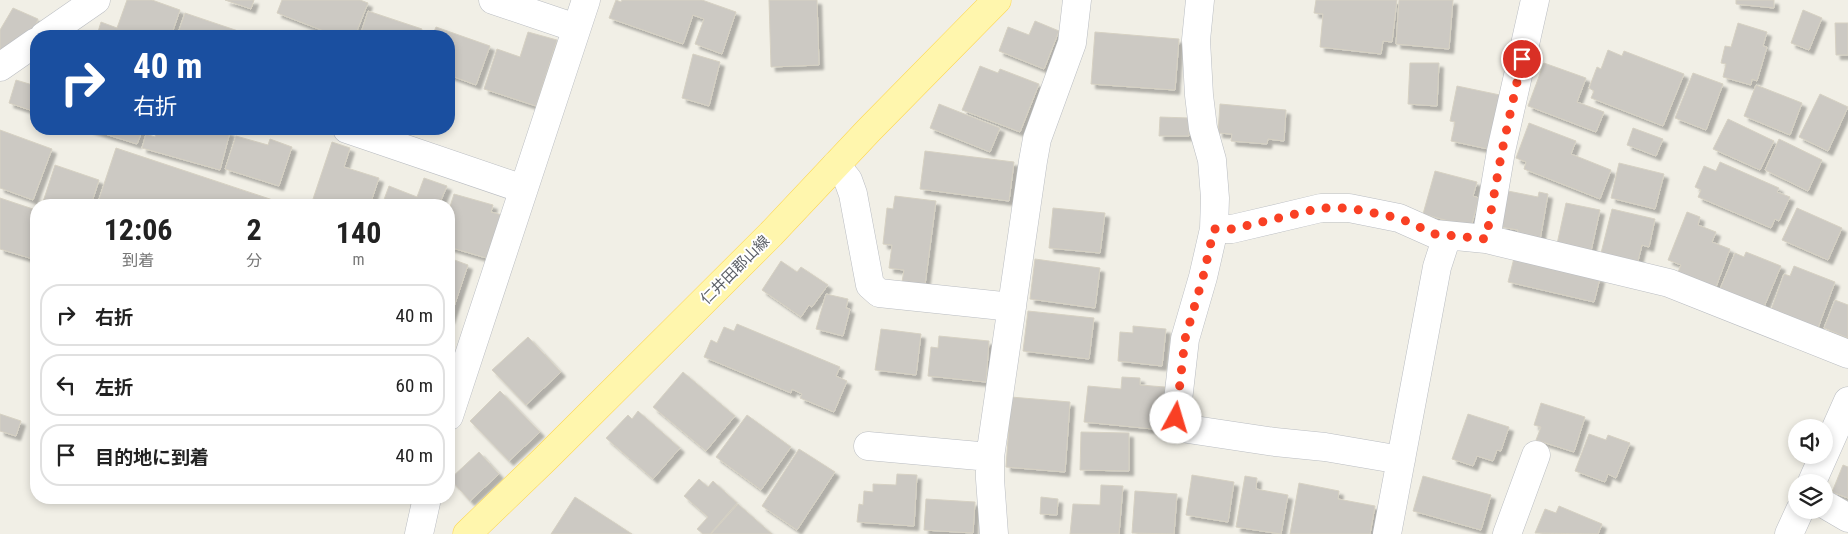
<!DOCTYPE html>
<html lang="ja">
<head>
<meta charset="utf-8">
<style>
	:root { --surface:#fff; --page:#f6f6f6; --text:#222; --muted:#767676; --line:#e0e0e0 }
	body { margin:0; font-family:"Roboto Condensed","Noto Sans JP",sans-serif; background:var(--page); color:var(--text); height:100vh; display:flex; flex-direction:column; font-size:19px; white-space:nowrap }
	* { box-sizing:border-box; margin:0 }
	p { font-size:16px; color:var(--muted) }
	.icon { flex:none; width:28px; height:28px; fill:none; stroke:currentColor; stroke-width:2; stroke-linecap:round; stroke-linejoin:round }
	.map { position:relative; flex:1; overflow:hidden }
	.details { position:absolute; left:30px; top:199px; width:425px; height:305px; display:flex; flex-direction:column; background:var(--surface); border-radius:20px; box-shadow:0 2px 8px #0003 }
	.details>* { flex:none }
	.top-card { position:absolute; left:30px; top:30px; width:425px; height:105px; border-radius:20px; box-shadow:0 2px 8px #0003; background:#1a4fa0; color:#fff; overflow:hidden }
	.buttons { position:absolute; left:1788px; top:419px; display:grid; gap:10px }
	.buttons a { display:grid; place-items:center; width:45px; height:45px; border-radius:50%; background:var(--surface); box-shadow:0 2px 8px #0003; font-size:25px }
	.pin { position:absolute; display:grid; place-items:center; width:42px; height:42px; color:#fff; margin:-21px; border:2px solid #fff; border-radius:50%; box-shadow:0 1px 5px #0007 }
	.me { position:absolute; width:55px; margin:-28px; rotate:6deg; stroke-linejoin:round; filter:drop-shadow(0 0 4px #0008) }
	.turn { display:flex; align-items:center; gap:18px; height:105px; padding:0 20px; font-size:22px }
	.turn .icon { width:65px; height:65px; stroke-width:2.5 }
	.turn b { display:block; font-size:35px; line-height:42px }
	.eta { display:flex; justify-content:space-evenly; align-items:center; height:85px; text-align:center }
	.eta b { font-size:30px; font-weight:700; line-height:35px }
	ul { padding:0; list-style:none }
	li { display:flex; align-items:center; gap:15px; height:62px; margin:0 10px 8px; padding:0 10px; border:2px solid var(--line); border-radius:20px }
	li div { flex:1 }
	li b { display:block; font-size:19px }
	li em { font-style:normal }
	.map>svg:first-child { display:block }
	.building { fill:#ccc9c3; stroke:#d6d1c3; filter:url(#shadow) }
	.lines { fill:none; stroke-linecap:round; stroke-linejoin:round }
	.minor-casing { stroke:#babdc2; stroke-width:29 }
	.major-casing { stroke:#fed752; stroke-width:29 }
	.minor { stroke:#fff; stroke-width:28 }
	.major { stroke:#fff6ad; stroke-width:28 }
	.route { stroke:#f94024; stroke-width:9; stroke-dasharray:0 16.2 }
	.labels { text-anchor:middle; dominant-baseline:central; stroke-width:4; stroke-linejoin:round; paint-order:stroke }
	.street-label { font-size:15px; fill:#5d6168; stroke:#fff }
</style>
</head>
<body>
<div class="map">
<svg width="1848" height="534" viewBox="0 0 1848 534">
	<defs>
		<filter id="shadow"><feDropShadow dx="4.5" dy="4.5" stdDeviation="1" flood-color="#0004"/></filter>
	</defs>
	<rect width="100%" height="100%" fill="#f1efe6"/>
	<path class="building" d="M 127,0 L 152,0 L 180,10 L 171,36 L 97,35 L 101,22 L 117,28 Z
		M 225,0 L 254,0 L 251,9 Z
		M 282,0 L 360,0 L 368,3 L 355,36 L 337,36 L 277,13 Z
		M 616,0 L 621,2 L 622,0 L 702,0 L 736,12 L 722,54 L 695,44 L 704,19 L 693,15 L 683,44 L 609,18 Z
		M 769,0 L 817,0 L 819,65 L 771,67 Z
		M 1316,0 L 1397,0 L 1392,42 L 1383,41 L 1381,54 L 1320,47 L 1323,14 L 1314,13 Z
		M 1399,0 L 1453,0 L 1449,49 L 1396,44 Z
		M 1736,0 L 1774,0 L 1774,8 L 1736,4 Z
		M 13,8 L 38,19 L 31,37 L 0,61 L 0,30 Z
		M 1803,10 L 1822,18 L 1809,50 L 1791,43 Z
		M 368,11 L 422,29 L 420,36 L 360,36 Z
		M 185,13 L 253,36 L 177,36 Z
		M 1035,21 L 1059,31 L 1044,69 L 999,51 L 1008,27 L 1029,35 Z
		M 1738,23 L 1767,32 L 1763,46 L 1767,47 L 1757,81 L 1752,79 L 1751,85 L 1723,77 L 1726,64 L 1721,63 L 1725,46 L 1731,47 Z
		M 1835,23 L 1848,23 L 1848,55 L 1836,55 Z
		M 436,27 L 490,46 L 476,85 L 449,75 L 449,36 L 432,36 Z
		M 528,32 L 557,40 L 536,106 L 484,89 L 497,49 L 520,57 Z
		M 1095,32 L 1179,39 L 1175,90 L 1091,84 Z
		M 1608,50 L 1622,56 L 1624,51 L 1684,74 L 1663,126 L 1591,98 L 1594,91 L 1589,88 L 1597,67 L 1601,69 Z
		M 693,54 L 720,62 L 709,106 L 682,98 Z
		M 1410,63 L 1439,63 L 1437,106 L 1408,104 Z
		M 1544,63 L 1586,78 L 1577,102 L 1604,112 L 1596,132 L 1528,106 Z
		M 980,66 L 998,73 L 1000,69 L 1039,84 L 1020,132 L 962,110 Z
		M 1693,73 L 1723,84 L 1706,130 L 1675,118 Z
		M 16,80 L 36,86 L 36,112 L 9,103 Z
		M 1756,85 L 1802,103 L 1790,135 L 1744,116 Z
		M 1457,86 L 1500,95 L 1488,149 L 1451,141 L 1455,122 L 1450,121 Z
		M 1820,94 L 1848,107 L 1828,151 L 1799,137 Z
		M 939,104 L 1000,128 L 990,152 L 930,128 Z
		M 1220,104 L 1286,110 L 1284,141 L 1268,139 L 1267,144 L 1231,141 L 1232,134 L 1218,133 Z
		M 1160,117 L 1189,118 L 1189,136 L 1159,136 Z
		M 1728,119 L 1774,141 L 1760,170 L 1713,149 Z
		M 1529,123 L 1576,141 L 1571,154 L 1611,170 L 1600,199 L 1524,169 L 1526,162 L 1516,158 Z
		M 1633,128 L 1663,139 L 1656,156 L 1627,145 Z
		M 89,129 L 143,129 L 137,144 Z
		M 157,129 L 218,129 L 230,132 L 220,170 L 142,148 L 146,134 L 155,137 Z
		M 0,130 L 52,149 L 33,200 L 0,188 Z
		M 236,136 L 268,145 L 270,139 L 292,147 L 279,186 L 225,169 Z
		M 1779,139 L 1822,160 L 1808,191 L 1765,170 Z
		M 332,142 L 350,148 L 344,167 L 379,178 L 370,205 L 321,205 L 312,202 Z
		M 116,148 L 288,205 L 97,205 Z
		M 925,151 L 1014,162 L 1009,201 L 920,189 Z
		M 1720,162 L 1779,188 L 1777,192 L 1790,197 L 1779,221 L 1775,219 L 1771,228 L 1698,197 L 1701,190 L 1695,187 L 1704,166 L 1716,171 Z
		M 1619,163 L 1664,174 L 1655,209 L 1611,198 Z
		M 55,165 L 99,180 L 91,205 L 42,205 Z
		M 1435,171 L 1477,182 L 1473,196 L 1479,198 L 1471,227 L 1423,214 Z
		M 424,178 L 447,186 L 439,205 L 382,205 L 389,186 L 417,197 Z
		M 1508,191 L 1538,197 L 1539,192 L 1548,194 L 1540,240 L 1517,236 L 1518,230 L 1501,227 Z
		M 454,194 L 493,205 L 491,212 L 506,216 L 493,260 L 449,247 L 449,210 Z
		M 895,196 L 936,201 L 925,285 L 902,282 L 904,270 L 889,268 L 892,245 L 883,244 L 887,208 L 893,209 Z
		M 0,198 L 36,210 L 36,260 L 0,249 Z
		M 1566,203 L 1600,210 L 1591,251 L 1557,244 Z
		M 1053,208 L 1105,213 L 1100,253 L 1049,248 Z
		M 1797,208 L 1842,228 L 1828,260 L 1782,240 Z
		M 1612,209 L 1655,219 L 1649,247 L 1642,245 L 1638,261 L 1601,253 Z
		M 1687,212 L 1700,217 L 1698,225 L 1716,232 L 1712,242 L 1730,249 L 1716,287 L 1678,272 L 1681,265 L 1668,260 Z
		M 1746,252 L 1781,266 L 1764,307 L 1720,289 L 1735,253 L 1744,257 Z
		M 449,258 L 468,265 L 450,319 L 449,319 Z
		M 1514,258 L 1600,278 L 1594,302 L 1508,282 Z
		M 1035,259 L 1100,268 L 1095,308 L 1030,299 Z
		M 781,261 L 797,272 L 801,267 L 828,285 L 812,307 L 809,305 L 801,317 L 762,290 Z
		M 1794,266 L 1835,282 L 1818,328 L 1771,310 L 1784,274 L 1790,276 Z
		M 826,294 L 848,299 L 846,308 L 850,309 L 843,336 L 816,329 Z
		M 1835,300 L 1848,305 L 1848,338 L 1824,328 Z
		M 1028,311 L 1094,318 L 1089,359 L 1023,351 Z
		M 737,324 L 840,367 L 836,376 L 847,381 L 834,412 L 800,398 L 802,394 L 792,389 L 791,393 L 704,357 L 711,340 L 717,343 L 724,327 L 734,331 Z
		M 1133,326 L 1166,329 L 1162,366 L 1118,361 L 1120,332 L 1133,333 Z
		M 881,329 L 921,334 L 916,375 L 875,370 Z
		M 939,336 L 989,341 L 986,382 L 928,376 L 931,347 L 938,348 Z
		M 528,337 L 561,372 L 526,405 L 492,370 Z
		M 683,372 L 735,416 L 706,451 L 653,407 Z
		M 1122,377 L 1140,378 L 1140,385 L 1165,387 L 1162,420 L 1153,420 L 1153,429 L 1084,422 L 1088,386 L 1121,389 Z
		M 500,391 L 540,432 L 509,461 L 470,421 Z
		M 1011,397 L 1070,402 L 1065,472 L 1006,467 Z
		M 1541,403 L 1585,417 L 1574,452 L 1536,440 L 1541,427 L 1534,425 Z
		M 638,411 L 680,448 L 653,479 L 606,438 L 628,415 L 632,419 Z
		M 0,414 L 21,421 L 16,436 L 0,431 Z
		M 1468,414 L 1509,427 L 1501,451 L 1497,450 L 1493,461 L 1477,456 L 1473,466 L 1452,459 Z
		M 747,415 L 791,447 L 761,490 L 716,457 Z
		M 1081,432 L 1129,433 L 1129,471 L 1080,470 Z
		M 1589,434 L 1606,440 L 1608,435 L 1630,443 L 1616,478 L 1608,474 L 1605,482 L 1575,471 Z
		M 799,449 L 835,472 L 797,530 L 762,506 Z
		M 479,452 L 499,474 L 470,501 L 450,479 Z
		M 1843,465 L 1848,467 L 1848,498 L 1832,492 Z
		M 897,474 L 917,475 L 914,526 L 857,522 L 859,504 L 863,505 L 864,491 L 873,492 L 873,484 L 896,485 Z
		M 1192,475 L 1234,482 L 1228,522 L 1186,515 Z
		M 1245,476 L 1257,478 L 1256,489 L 1288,495 L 1281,534 L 1236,527 Z
		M 1423,476 L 1491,495 L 1481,530 L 1413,511 Z
		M 699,479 L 708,487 L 713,481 L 737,503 L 710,534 L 703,534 L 697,529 L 708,517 L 684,496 Z
		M 1299,483 L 1339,491 L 1338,499 L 1375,506 L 1370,534 L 1290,534 Z
		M 1101,485 L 1123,486 L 1119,534 L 1070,534 L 1073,504 L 1100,505 Z
		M 1135,491 L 1177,494 L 1174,534 L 1132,533 Z
		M 575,497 L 632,534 L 551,534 Z
		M 1041,497 L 1058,499 L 1057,515 L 1040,514 Z
		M 926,499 L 975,502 L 973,533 L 924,530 Z
		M 738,504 L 772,534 L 711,534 Z
		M 1559,506 L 1602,524 L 1598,534 L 1535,533 L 1545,509 L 1556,513 Z"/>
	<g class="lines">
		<defs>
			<path id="minor" d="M 493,0 L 576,28
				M 1200,0 L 1196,40 L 1199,95 L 1203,128 L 1212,160 L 1215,198 L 1214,229 L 1203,277 L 1185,339 L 1176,418 L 1188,429 L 1275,442 L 1325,447 L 1401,460
				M 44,36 L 96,0
				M 0,67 L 36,42
				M 347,129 L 523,189
				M 836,165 L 848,180 L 853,194 L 870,285 L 879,293 L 1012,307
				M 1214,229 L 1232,229 L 1321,208 L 1349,208 L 1399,218 L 1435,234 L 1486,239 L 1669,283 L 1848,354
				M 1486,239 L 1501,151 L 1535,0
				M 449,416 L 586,0
				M 868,446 L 990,457
				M 1812,482 L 1848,401
				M 1824,504 L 1848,518
				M 419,534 L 427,498
				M 994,534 L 990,479 L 990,457 L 1033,161 L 1037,139 L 1072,43 L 1077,0
				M 1387,534 L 1437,267 L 1447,236
				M 1507,534 L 1536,455
				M 1789,534 L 1800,510"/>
			<path id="major" d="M 467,534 L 546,458 L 771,234 L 869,130 L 997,0"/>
		</defs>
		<use href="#minor" class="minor-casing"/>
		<use href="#major" class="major-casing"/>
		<use href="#minor" class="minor"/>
		<use href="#major" class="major"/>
	</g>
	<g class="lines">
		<path class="route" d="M 1176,418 L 1185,339 L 1203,277 L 1214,229 L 1232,229 L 1321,208 L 1349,208 L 1399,218 L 1435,234 L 1486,239 L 1502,151 L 1522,59"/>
	</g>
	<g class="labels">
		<g class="street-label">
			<text transform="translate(735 270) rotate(-45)">仁井田郡山線</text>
		</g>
	</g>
</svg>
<div class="buttons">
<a><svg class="icon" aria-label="sound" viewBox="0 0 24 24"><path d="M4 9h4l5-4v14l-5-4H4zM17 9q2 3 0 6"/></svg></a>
<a><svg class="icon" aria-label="layers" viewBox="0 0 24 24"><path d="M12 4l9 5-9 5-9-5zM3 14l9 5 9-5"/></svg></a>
</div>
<div class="pin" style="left:1522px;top:59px;background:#d93025"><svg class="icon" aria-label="arrive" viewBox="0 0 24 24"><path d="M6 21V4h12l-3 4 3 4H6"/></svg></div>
<svg class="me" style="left:1176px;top:418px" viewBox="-20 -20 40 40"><circle r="19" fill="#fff"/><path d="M0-13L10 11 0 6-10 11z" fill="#f94024"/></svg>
<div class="top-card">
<div class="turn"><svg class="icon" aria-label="right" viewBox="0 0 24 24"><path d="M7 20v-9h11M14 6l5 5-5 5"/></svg><div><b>40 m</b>右折</div></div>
</div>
<section class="details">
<div class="eta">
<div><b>12:06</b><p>到着</p></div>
<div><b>2</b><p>分</p></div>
<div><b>140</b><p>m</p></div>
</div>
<ul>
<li><svg class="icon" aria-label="right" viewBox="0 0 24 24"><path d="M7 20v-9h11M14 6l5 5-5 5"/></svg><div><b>右折</b></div><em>40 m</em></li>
<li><svg class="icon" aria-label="left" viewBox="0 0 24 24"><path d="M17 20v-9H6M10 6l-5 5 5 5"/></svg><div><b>左折</b></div><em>60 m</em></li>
<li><svg class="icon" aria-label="arrive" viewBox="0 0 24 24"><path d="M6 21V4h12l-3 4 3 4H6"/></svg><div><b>目的地に到着</b></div><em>40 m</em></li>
</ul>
</section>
</div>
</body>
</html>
